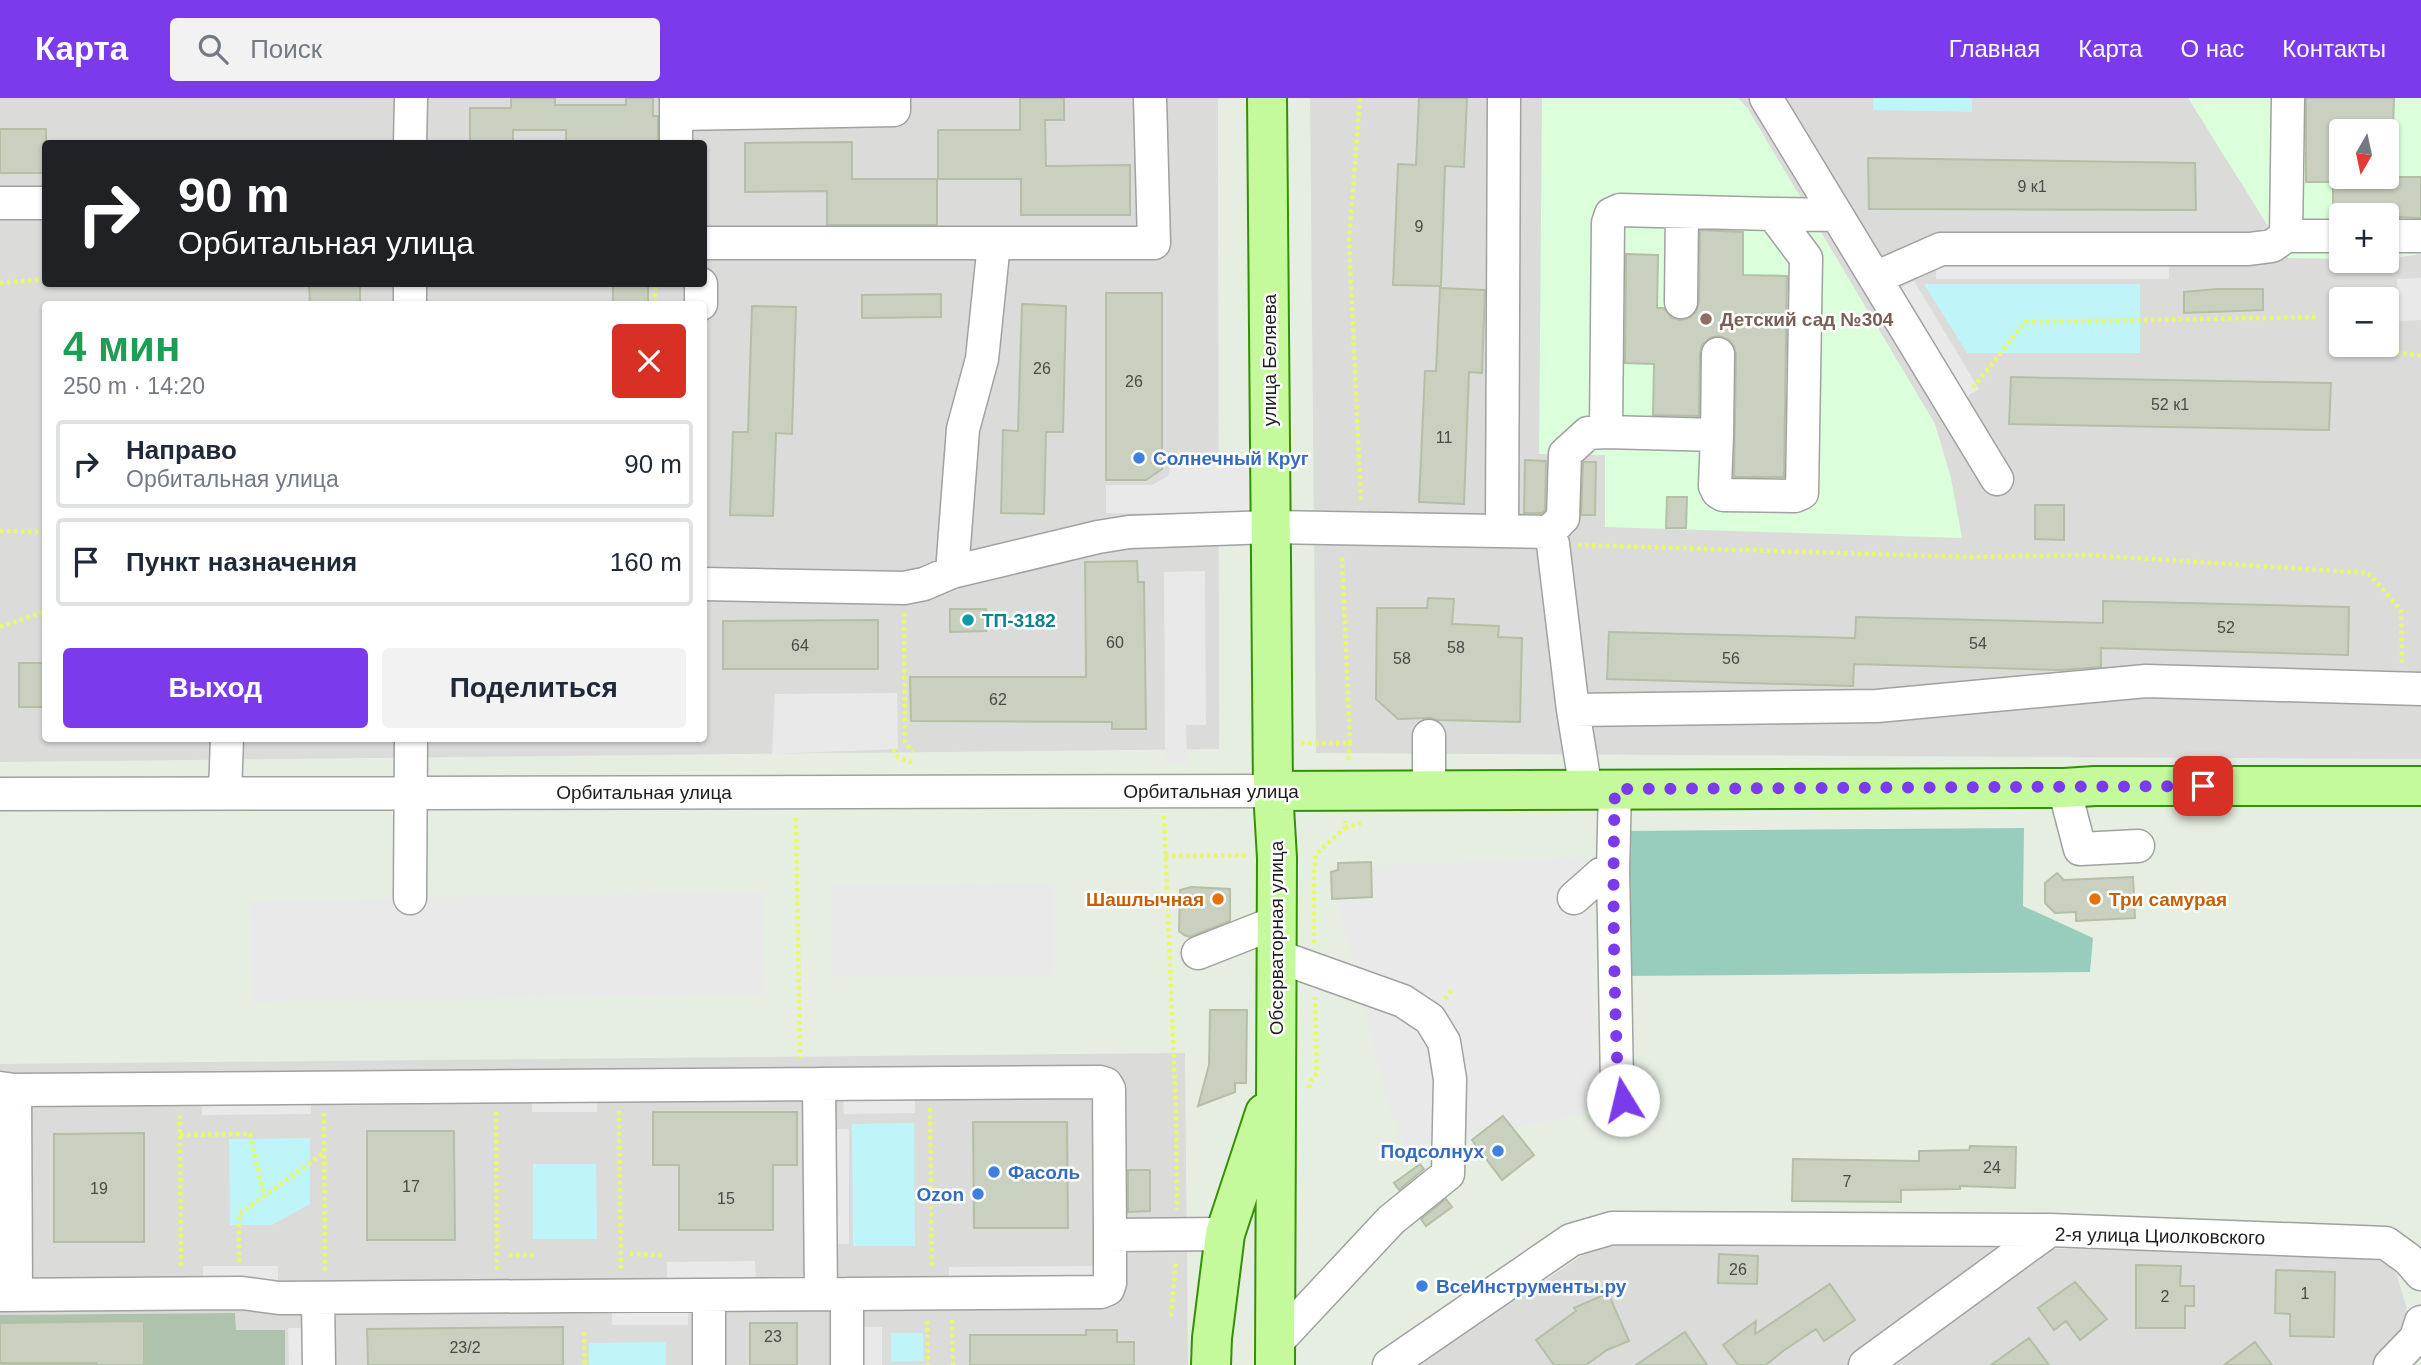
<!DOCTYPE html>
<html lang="ru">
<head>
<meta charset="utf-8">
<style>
	:root { --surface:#fff; --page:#f2f2f3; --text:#1f2937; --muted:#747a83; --line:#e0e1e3; --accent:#7c3aed }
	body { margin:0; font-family:Arial,sans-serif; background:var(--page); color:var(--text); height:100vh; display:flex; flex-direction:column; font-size:26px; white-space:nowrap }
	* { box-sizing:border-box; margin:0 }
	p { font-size:23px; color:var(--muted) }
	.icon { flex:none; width:38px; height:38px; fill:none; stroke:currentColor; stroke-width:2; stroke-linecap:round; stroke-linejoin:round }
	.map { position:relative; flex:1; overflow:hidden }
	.panel { position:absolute; left:42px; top:203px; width:665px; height:441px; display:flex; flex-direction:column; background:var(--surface); border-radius:7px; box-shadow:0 2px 5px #0004 }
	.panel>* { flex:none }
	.hud { position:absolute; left:42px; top:42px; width:665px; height:147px; border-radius:7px; box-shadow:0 2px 5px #0004; background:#202124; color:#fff; overflow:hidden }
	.needle { width:46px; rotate:189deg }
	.tools { position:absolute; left:2329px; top:21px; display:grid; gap:14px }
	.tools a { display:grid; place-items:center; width:70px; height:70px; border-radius:7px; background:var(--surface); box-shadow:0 2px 5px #0004; font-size:35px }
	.pin { position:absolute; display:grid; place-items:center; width:60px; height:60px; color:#fff; margin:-30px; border-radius:14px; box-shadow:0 4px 10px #0006 }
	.me { position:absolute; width:77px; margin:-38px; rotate:351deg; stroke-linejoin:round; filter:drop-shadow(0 0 5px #0008) }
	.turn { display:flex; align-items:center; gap:24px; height:147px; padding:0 21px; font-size:32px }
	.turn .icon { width:91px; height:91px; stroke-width:2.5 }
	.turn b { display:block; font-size:49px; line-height:60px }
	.round { display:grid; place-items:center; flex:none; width:74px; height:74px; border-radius:7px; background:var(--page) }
	.head { display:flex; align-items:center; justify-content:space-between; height:119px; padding:0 21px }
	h1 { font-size:42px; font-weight:700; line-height:52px; color:#1e9e55 }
	.primary-button { display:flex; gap:14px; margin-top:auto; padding:14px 21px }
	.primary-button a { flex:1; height:80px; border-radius:7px; background:var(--accent); color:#fff; font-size:28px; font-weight:700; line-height:80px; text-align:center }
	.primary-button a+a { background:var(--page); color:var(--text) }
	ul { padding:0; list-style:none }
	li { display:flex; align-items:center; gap:21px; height:88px; margin:0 14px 10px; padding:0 7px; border:4px solid var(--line); border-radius:7px }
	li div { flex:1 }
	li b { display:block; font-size:26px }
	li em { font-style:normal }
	header { display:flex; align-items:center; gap:42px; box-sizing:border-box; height:98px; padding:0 35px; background:var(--accent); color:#fff }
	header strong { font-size:33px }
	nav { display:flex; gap:38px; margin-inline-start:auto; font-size:24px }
	.search { width:490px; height:63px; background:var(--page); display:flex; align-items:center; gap:18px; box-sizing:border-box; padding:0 24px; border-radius:7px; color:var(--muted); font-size:26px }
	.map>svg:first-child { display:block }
	.residential { fill:#dbdbda; fill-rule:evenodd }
	.education { fill:#dbfedb; fill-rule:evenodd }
	.construction { fill:#aec2ae }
	.forest { fill:#98ccbd }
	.park { fill:#bff4f8 }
	.parking { fill:#e9e9e9 }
	.building { fill:#c9d0c0; stroke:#b4bfa5; stroke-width:2 }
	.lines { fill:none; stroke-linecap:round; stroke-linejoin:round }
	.minor-casing { stroke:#a1a1a1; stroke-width:35 }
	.major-casing { stroke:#339203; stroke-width:42 }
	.path { stroke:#e9f76a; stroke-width:4.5; stroke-dasharray:3.5 3.5; stroke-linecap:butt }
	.minor { stroke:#fff; stroke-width:32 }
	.major { stroke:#c5fa9c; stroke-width:38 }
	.route { stroke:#7c3aed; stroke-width:12; stroke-dasharray:0 21.6 }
	.education-dot { fill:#8d6e63; stroke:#fff; stroke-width:2.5 }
	.shop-dot { fill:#3f7fe0; stroke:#fff; stroke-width:2.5 }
	.culture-dot { fill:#0f9aa8; stroke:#fff; stroke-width:2.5 }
	.food-dot { fill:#e8710a; stroke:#fff; stroke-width:2.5 }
	.labels { text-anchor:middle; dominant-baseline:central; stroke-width:5; stroke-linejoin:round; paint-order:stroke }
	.number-label { font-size:16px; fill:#484a46 }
	.education-label { font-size:19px; font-weight:bold; fill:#785e54; stroke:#fff; text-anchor:start }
	.street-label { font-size:19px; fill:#1d1d1d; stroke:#fff }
	.shop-label { font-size:19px; font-weight:bold; fill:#366cbe; stroke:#fff; text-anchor:start }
	.culture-label { font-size:19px; font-weight:bold; fill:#0d838f; stroke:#fff; text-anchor:start }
	.food-label { font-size:19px; font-weight:bold; fill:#c56008; stroke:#fff; text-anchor:end }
</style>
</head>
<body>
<header>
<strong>Карта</strong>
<div class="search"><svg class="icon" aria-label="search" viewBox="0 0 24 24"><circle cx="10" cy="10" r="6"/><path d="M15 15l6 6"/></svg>Поиск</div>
<nav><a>Главная</a><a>Карта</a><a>О нас</a><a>Контакты</a></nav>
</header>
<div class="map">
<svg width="2421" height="1267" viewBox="0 0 2421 1267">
	<rect width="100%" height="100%" fill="#e6eee2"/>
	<path class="residential" d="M 0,0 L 1218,0 L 1219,651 L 0,664 ZM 46,46 L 704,46 L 704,186 L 46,186 ZM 46,206 L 704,206 L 704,640 L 46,640 Z
		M 1310,0 L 2421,0 L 2421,661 L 1316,655 ZM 2342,33 L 2387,33 L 2387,79 L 2342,79 ZM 2342,117 L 2387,117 L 2387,163 L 2342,163 ZM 2342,201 L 2387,201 L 2387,247 L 2342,247 Z
		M 1185,955 L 1188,1267 L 285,1267 L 285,1232 L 236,1232 L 235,1215 L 0,1217 L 0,966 Z
		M 1599,1146 L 2390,1154 L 2414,1235 L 2372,1267 L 1420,1267 Z"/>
	<path class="education" d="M 1542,0 L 1738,0 L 1748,11 L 1935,326 L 1951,380 L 1962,440 L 1605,429 L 1605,357 L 1539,356 Z
		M 2188,0 L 2421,0 L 2421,156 L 2387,161 L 2387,117 L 2342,117 L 2341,161 L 2288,160 ZM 2342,33 L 2387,33 L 2387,79 L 2342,79 Z"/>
	<path class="construction" d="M 235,1215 L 236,1232 L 285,1232 L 285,1267 L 0,1267 L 0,1217 Z"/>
	<path class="forest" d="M 2024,730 L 2023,808 L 2093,840 L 2090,874 L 1626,878 L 1620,733 Z"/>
	<path class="park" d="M 1873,0 L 1972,0 L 1972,14 L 1873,12 Z
		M 1924,186 L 2140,186 L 2140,255 L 1967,255 Z
		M 914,1025 L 915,1148 L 853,1148 L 852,1026 Z
		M 310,1040 L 310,1106 L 272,1127 L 230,1127 L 229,1041 Z
		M 533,1066 L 596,1066 L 597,1141 L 533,1141 Z
		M 891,1235 L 923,1235 L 924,1263 L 891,1264 Z
		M 666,1244 L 666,1267 L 589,1267 L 589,1245 Z"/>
	<path class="parking" d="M 1936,164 L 2169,164 L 2169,181 L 1936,181 Z
		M 2421,180 L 2421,222 L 2399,223 L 2397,181 Z
		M 1914,183 L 1979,291 L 1960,303 L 1894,194 Z
		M 1173,358 L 1232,360 L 1248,369 L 1248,407 L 1235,416 L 1106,415 L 1106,387 L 1152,387 L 1168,378 Z
		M 1205,473 L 1206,627 L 1186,627 L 1187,666 L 1165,666 L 1164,474 Z
		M 897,595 L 898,651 L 772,656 L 775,596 Z
		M 1583,759 L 1590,778 L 1599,1010 L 1552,1023 L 1404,1050 L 1384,993 L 1336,801 L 1372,799 L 1371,768 Z
		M 1054,784 L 1054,877 L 832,879 L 832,785 Z
		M 763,794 L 765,896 L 252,904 L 250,802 Z
		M 532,996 L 597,996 L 597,1014 L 532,1014 Z
		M 915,997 L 915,1015 L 844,1016 L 843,998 Z
		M 311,998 L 311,1016 L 202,1017 L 202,999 Z
		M 829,1031 L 849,1031 L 849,1146 L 830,1146 Z
		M 755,1163 L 756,1182 L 667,1182 L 667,1164 Z
		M 203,1168 L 278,1168 L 278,1186 L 203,1186 Z
		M 1096,1168 L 1096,1186 L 949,1187 L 949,1169 Z
		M 612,1209 L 688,1209 L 688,1227 L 612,1227 Z
		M 864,1229 L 882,1229 L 882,1267 L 864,1267 Z
		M 288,1230 L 308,1230 L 308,1267 L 289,1267 Z"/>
	<path class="building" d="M 511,0 L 555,0 L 555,7 L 626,7 L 626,0 L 653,0 L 653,18 L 658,18 L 658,46 L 566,46 L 566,32 L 513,32 L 513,46 L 470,46 L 470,10 L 511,10 Z
		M 1020,0 L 1064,0 L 1064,22 L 1045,22 L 1046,68 L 1130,67 L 1130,117 L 1021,117 L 1021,81 L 938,81 L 938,32 L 1020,32 Z
		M 1419,0 L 1467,0 L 1464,69 L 1445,68 L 1441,188 L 1393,187 L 1398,66 L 1416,67 Z
		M 2306,0 L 2394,0 L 2393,33 L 2342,33 L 2342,79 L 2421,79 L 2421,120 L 2333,117 L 2333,84 L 2306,84 Z
		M 0,31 L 46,31 L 46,75 L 0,75 Z
		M 852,44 L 852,81 L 937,81 L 937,127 L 827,127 L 827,93 L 745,94 L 745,45 Z
		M 1868,60 L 2195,65 L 2196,112 L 1869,111 Z
		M 1700,132 L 1743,134 L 1743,177 L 1787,178 L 1784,379 L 1734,379 L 1736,256 L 1734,248 L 1728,241 L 1719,238 L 1710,240 L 1702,247 L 1700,256 L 1699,318 L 1653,317 L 1654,266 L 1625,265 L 1626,156 L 1658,157 L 1657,210 L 1664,210 L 1672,220 L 1680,222 L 1689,220 L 1696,214 L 1699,204 Z
		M 309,186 L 360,186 L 360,206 L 310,206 Z
		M 613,186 L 648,186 L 648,206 L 613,206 Z
		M 1440,190 L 1485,192 L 1482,275 L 1469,274 L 1464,406 L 1419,404 L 1425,273 L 1436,273 Z
		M 2217,191 L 2263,191 L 2263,212 L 2184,215 L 2184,194 Z
		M 1106,195 L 1162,195 L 1162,371 L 1146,382 L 1106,382 Z
		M 941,196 L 941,219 L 862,220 L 862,197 Z
		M 1022,206 L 1066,208 L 1063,334 L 1046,334 L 1044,416 L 1001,415 L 1003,332 L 1018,333 Z
		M 752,208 L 796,209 L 792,336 L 776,335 L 773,418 L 730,417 L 733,334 L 748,334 Z
		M 2011,279 L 2331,285 L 2329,332 L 2009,326 Z
		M 1525,362 L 1546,363 L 1545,412 L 1542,415 L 1524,415 Z
		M 1583,364 L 1596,364 L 1595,417 L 1581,417 Z
		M 1667,399 L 1687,399 L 1686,430 L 1666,430 Z
		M 2035,407 L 2064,407 L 2064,442 L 2035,441 Z
		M 1137,463 L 1138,484 L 1144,484 L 1146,631 L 1112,631 L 1112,624 L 911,623 L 910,579 L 1086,579 L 1085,464 Z
		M 1428,500 L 1454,501 L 1452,526 L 1499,528 L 1498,539 L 1522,540 L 1520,624 L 1438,622 L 1430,620 L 1398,621 L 1376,601 L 1377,510 L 1427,510 Z
		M 2103,503 L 2349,509 L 2348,557 L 2101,550 L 2101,569 L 2061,572 L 1854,566 L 1853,588 L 1607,581 L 1609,534 L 1855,540 L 1856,519 L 2103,525 Z
		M 950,511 L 986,511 L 986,533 L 950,534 Z
		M 878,522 L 878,571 L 723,571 L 723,523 Z
		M 19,565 L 46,565 L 46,609 L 19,609 Z
		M 1371,764 L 1372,799 L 1332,801 L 1331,774 L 1338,772 L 1338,765 Z
		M 2057,775 L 2064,782 L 2133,779 L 2135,820 L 2076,823 L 2076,814 L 2055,815 L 2045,805 L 2045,785 Z
		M 1191,789 L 1230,791 L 1230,823 L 1190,839 L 1184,837 L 1179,833 L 1180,792 Z
		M 1210,912 L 1247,912 L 1246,985 L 1235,985 L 1235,994 L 1198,1008 L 1209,967 Z
		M 653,1014 L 797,1014 L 797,1067 L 773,1067 L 773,1132 L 679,1132 L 679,1067 L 653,1067 Z
		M 1503,1018 L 1534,1057 L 1502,1082 L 1472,1042 Z
		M 973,1024 L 1067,1024 L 1068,1130 L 974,1130 Z
		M 367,1033 L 454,1033 L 455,1142 L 367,1142 Z
		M 144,1035 L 144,1144 L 54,1144 L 54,1036 Z
		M 1970,1048 L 2016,1049 L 2015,1090 L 1960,1088 L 1960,1091 L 1901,1092 L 1901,1104 L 1792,1103 L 1793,1061 L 1919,1063 L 1919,1053 L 1969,1052 Z
		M 1420,1066 L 1424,1071 L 1399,1092 L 1394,1085 Z
		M 1128,1072 L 1150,1072 L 1150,1113 L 1128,1114 Z
		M 1446,1101 L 1452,1109 L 1426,1128 L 1421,1121 Z
		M 1719,1156 L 1758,1158 L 1757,1186 L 1718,1185 Z
		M 2136,1167 L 2181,1168 L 2180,1188 L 2194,1188 L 2194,1208 L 2185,1208 L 2185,1230 L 2136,1230 Z
		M 2276,1172 L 2335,1174 L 2334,1239 L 2290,1238 L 2290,1216 L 2275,1215 Z
		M 2075,1184 L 2107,1221 L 2080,1242 L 2066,1223 L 2054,1232 L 2038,1210 Z
		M 1830,1186 L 1855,1222 L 1824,1243 L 1816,1231 L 1783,1253 L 1766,1267 L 1738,1267 L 1723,1247 L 1756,1223 L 1755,1236 Z
		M 1608,1195 L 1629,1243 L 1607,1252 L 1586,1267 L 1554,1267 L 1536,1242 L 1576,1213 L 1574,1210 Z
		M 144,1223 L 144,1267 L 96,1267 L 96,1265 L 0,1265 L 0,1225 Z
		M 750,1225 L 797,1225 L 797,1267 L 750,1267 Z
		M 563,1229 L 563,1267 L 368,1267 L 367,1231 Z
		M 1086,1232 L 1117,1232 L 1117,1244 L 1134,1244 L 1134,1267 L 970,1267 L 970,1237 L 1086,1237 Z
		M 1685,1234 L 1707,1267 L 1636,1267 Z
		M 2029,1240 L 2049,1267 L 1991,1267 Z
		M 2255,1244 L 2272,1267 L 2224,1267 Z"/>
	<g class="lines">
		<defs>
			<path id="minor" d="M 676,0 L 676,46
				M 1766,0 L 1997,381
				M 2288,0 L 2286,138 L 2342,138
				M 676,16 L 894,12 L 894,0
				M 410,46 L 411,0
				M 0,105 L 46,105
				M 1620,112 L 1773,116 L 1806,160 L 1802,395 L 1795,398 L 1723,397 L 1718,394 L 1715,388 L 1717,337 L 1606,334 L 1608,125 L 1611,116 Z
				M 1773,116 L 1837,117
				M 2387,138 L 2421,138
				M 704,145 L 1154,145 L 1150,0
				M 1875,180 L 1941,151 L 2249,151 L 2272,148 L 2286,138
				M 410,186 L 410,206
				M 701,186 L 701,206
				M 1681,204 L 1682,114
				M 1717,337 L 1718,256
				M 1502,432 L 1504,0
				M 1549,434 L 1563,420 L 1565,356 L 1588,335 L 1606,334
				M 952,474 L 963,331 L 982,261 L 994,145
				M 704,486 L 904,490 L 924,486 L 952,474 L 1098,439 L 1129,434 L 1271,429 L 1549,434 L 1553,446 L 1573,612
				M 1429,638 L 1429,692
				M 2064,690 L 2080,751 L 2138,748
				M 1586,692 L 1573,612 L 1877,608 L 2146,583 L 2421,591
				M 225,695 L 227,640
				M 0,696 L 1273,693
				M 1613,771 L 1617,985 L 1628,1019
				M 410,800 L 411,640
				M 1574,800 L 1601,776 L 1613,771 L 1615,691
				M 1198,855 L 1277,824
				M 0,990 L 15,992 L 819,986
				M 15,992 L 16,1196
				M 821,1196 L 819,986 L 1100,984 L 1106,986 L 1109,991 L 1110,1137
				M 0,1197 L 242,1195 L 279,1200 L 847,1196
				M 709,1197 L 709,1267
				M 318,1200 L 319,1267
				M 1275,1246 L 1391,1122 L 1448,1076 L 1450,981 L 1444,944 L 1430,921 L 1403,903 L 1277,858
				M 847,1267 L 847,1196 L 1101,1194 L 1108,1191 L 1110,1185 L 1110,1137 L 1225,1136
				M 1389,1267 L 1571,1142 L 1612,1130 L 2050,1132
				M 1865,1267 L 2050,1132 L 2386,1145 L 2408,1161 L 2421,1176
				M 2390,1267 L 2416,1240 L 2421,1224"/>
			<path id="major" d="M 1267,0 L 1273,693 L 1277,760 L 1275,1267
				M 1273,693 L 2064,690 L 2095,688 L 2421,688
				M 1211,1267 L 1212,1240 L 1225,1136 L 1265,1015"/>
		</defs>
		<use href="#minor" class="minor-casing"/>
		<use href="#major" class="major-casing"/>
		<path class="path" d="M 1360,0 L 1349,143 L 1361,404
			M 0,185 L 46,181
			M 655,206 L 655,186
			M 2334,243 L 2342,244
			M 2355,247 L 2421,258
			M 1973,290 L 2025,224 L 2319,219
			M 0,433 L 46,434
			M 1578,447 L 1970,459 L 2088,457 L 2368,475 L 2401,512 L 2402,566
			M 904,515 L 905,644 L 913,654
			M 0,529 L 46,513
			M 1301,645 L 1350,645 L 1342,458
			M 893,651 L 898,659 L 914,665
			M 1348,662 L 1350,645
			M 1164,718 L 1176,1014 L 1177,1112
			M 796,720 L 800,960
			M 1345,730 L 1361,725
			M 1165,758 L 1248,757
			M 1314,845 L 1314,776 L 1316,756 L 1345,730 L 1345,723
			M 1445,901 L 1452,892
			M 1309,990 L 1309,985 L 1317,975 L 1315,899
			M 930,1010 L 932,1169
			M 619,1013 L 621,1172
			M 496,1014 L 497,1173
			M 324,1015 L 325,1175
			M 180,1017 L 181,1170
			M 180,1037 L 250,1036 L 264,1098
			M 630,1156 L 663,1157
			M 509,1157 L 534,1157
			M 239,1164 L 239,1116 L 325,1054
			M 1171,1218 L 1176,1162
			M 952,1222 L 953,1267
			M 927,1223 L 928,1267
			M 584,1234 L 585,1267"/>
		<use href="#minor" class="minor"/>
		<use href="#major" class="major"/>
	</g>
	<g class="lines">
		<path class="route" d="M 1623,1002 L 1618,985 C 1614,887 1612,789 1615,691 L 2203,688"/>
	</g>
	<circle class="education-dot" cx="1706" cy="221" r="7"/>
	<g class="shop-dot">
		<circle cx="1139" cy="360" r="7"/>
		<circle cx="1498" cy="1053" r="7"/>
		<circle cx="994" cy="1074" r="7"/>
		<circle cx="978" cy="1096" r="7"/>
		<circle cx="1422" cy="1188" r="7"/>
	</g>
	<circle class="culture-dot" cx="968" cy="522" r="7"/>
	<g class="food-dot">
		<circle cx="1218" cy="801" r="7"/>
		<circle cx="2095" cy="801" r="7"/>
	</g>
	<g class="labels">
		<g class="number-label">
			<text x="2032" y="88">9 к1</text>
			<text x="1419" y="128">9</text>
			<text x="1042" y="270">26</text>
			<text x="1134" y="283">26</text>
			<text x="2170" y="306">52 к1</text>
			<text x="1444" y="339">11</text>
			<text x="2226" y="529">52</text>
			<text x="1115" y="544">60</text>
			<text x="1978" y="545">54</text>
			<text x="800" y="547">64</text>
			<text x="1456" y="549">58</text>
			<text x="1402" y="560">58</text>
			<text x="1731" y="560">56</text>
			<text x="998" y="601">62</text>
			<text x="1992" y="1069">24</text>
			<text x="1847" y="1083">7</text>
			<text x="411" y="1088">17</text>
			<text x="99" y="1090">19</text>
			<text x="726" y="1100">15</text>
			<text x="1738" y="1171">26</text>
			<text x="2305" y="1195">1</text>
			<text x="2165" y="1198">2</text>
			<text x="773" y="1238">23</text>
			<text x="465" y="1249">23/2</text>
		</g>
		<g class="education-label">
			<text x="1720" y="221">Детский сад №304</text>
		</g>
		<g class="street-label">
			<text transform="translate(1269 262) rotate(-90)">улица Беляева</text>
			<text x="1211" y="693">Орбитальная улица</text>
			<text x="644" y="694">Орбитальная улица</text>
			<text transform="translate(1276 840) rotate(-90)">Обсерваторная улица</text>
			<text transform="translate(2160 1138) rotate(1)">2-я улица Циолковского</text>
		</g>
		<g class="shop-label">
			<text x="1153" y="360">Солнечный Круг</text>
			<text x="1484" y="1053" text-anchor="end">Подсолнух</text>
			<text x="1008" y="1074">Фасоль</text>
			<text x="964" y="1096" text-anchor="end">Ozon</text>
			<text x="1436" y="1188">ВсеИнструменты.ру</text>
		</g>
		<g class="culture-label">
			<text x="982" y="522">ТП-3182</text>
		</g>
		<g class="food-label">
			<text x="1204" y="801">Шашлычная</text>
			<text x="2109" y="801" text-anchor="start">Три самурая</text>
		</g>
	</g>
</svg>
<div class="tools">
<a><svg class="needle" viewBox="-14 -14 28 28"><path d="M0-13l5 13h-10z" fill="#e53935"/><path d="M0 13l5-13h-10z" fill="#747a83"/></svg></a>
<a>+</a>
<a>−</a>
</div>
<div class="pin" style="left:2203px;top:688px;background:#d93025"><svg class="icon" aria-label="arrive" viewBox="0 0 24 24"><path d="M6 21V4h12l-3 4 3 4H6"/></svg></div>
<svg class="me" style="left:1623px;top:1002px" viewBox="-20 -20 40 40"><circle r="19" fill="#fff"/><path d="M0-13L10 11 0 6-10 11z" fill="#7c3aed"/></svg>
<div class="hud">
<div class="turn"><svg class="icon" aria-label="right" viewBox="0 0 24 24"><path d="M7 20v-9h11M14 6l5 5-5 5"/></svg><div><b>90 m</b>Орбитальная улица</div></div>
</div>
<section class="panel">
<div class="head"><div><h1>4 мин</h1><p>250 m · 14:20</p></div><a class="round" style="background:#d93025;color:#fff"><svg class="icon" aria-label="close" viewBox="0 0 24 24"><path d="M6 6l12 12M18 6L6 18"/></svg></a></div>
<ul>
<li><svg class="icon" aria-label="right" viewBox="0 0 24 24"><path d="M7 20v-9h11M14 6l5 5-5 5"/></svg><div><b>Направо</b><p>Орбитальная улица</p></div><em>90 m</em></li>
<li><svg class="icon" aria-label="arrive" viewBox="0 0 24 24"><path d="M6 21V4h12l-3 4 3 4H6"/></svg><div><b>Пункт назначения</b></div><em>160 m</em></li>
</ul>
<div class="primary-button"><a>Выход</a><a>Поделиться</a></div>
</section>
</div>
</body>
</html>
